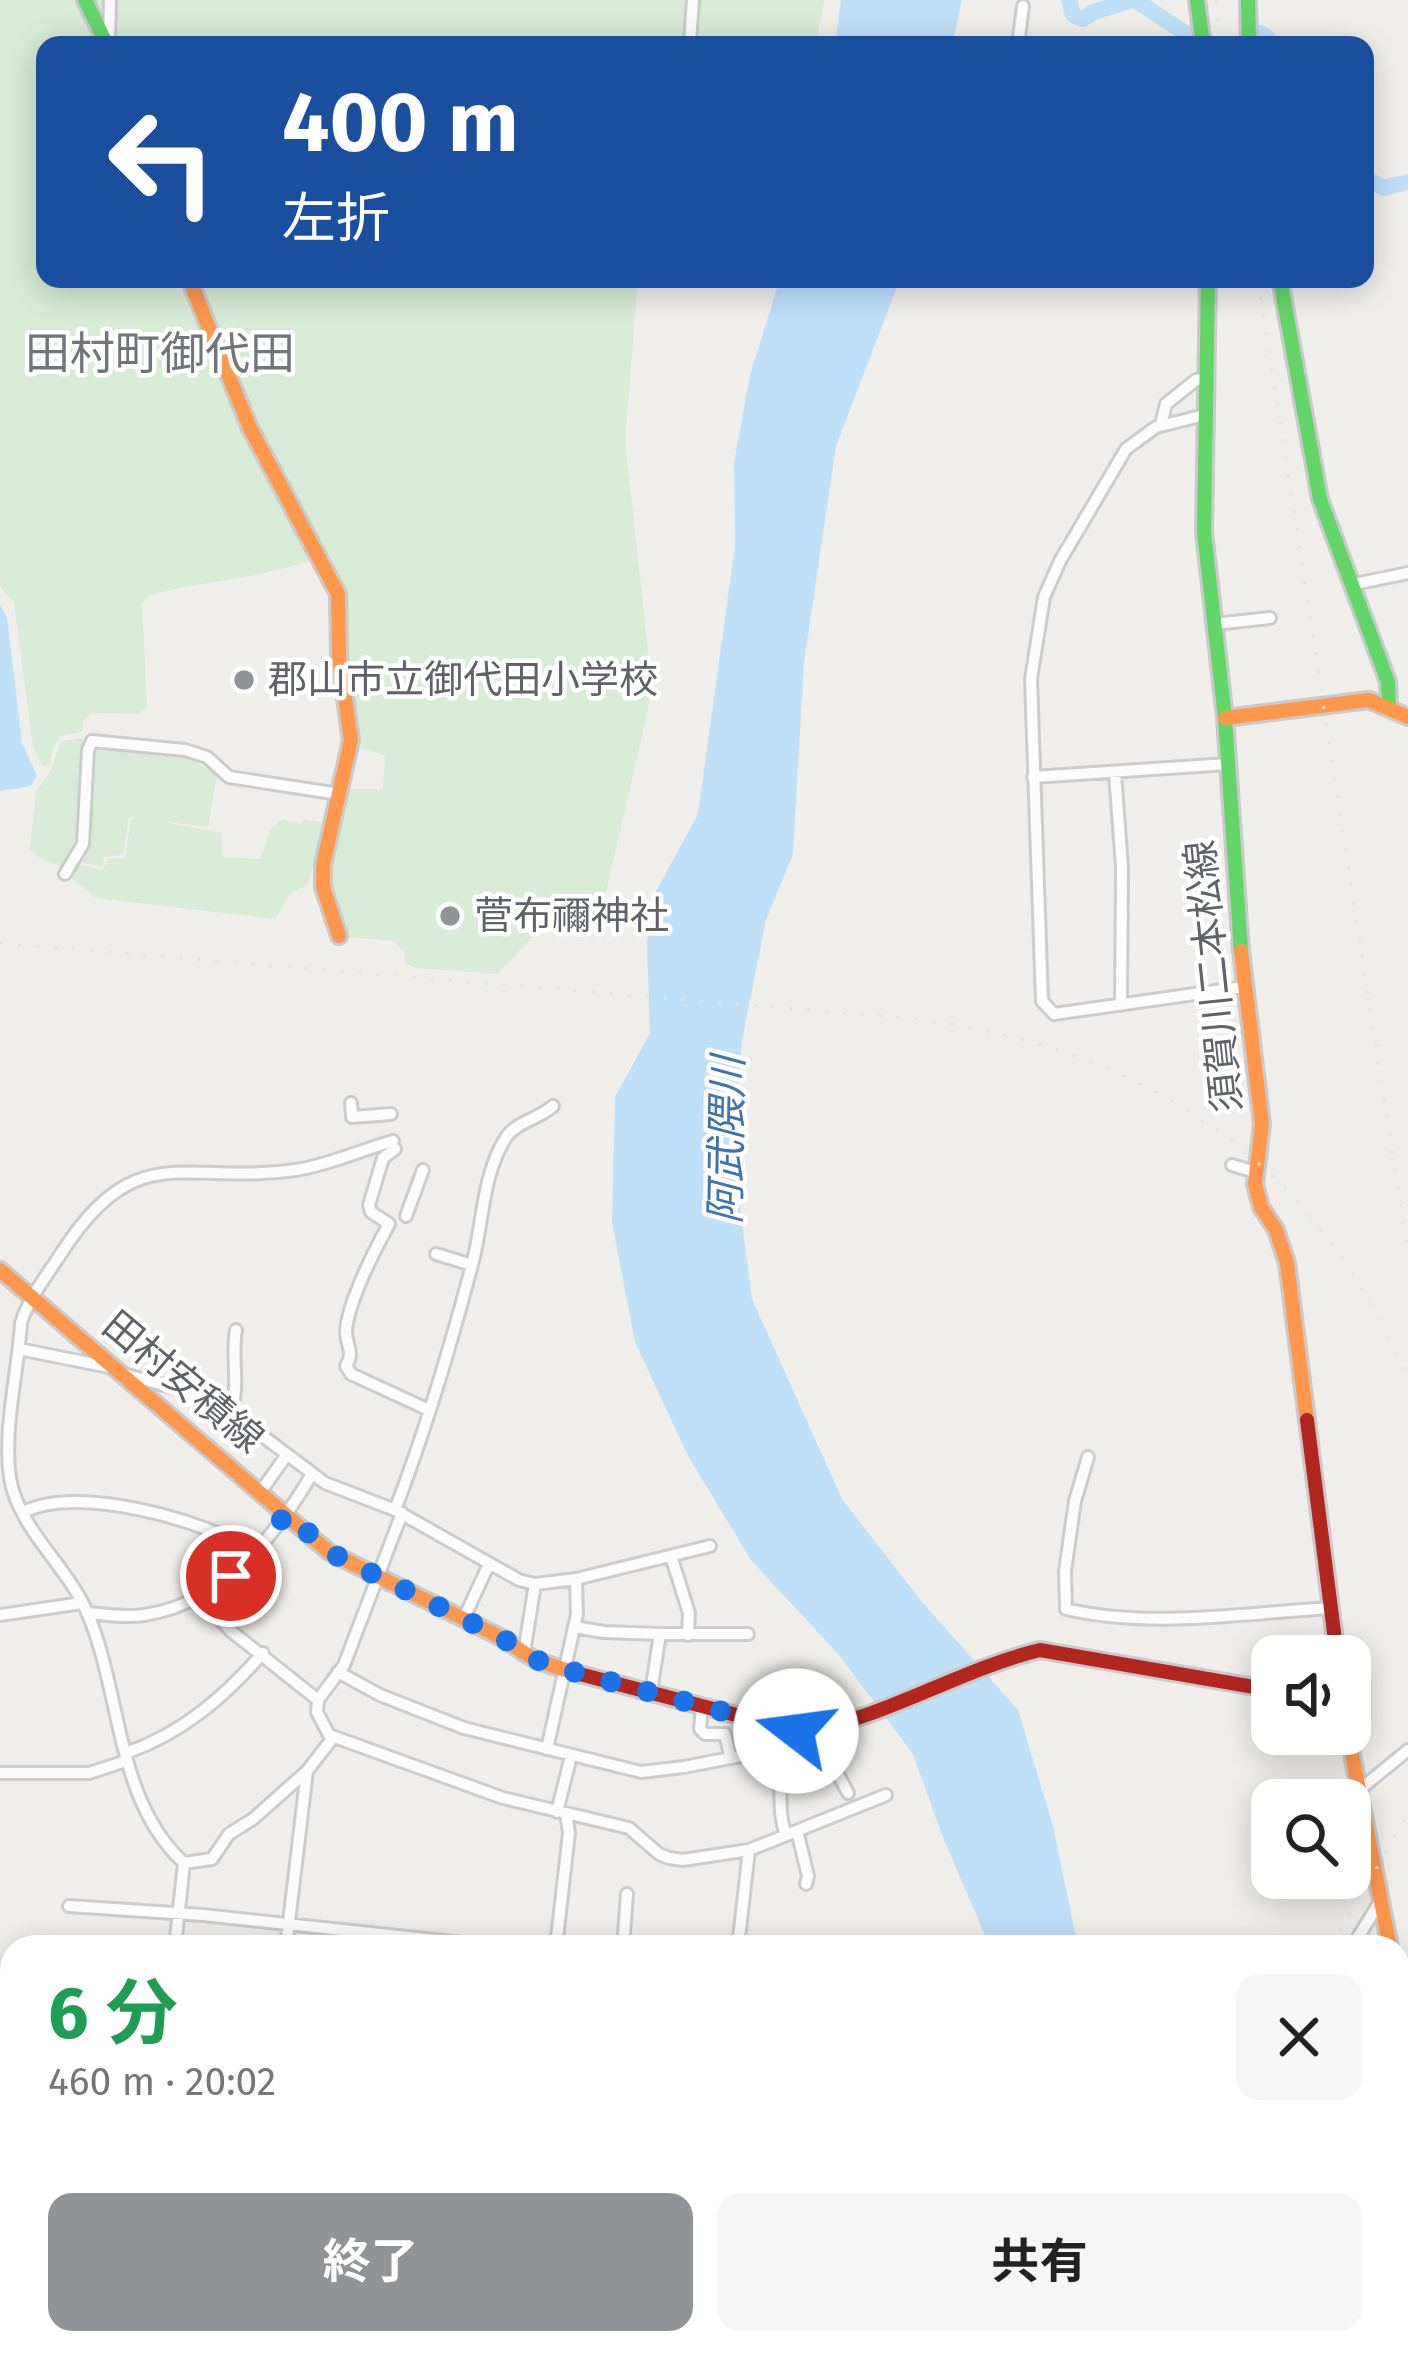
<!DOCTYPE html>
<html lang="ja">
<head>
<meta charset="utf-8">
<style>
	:root { --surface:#fff; --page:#f6f6f6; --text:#222; --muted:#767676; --accent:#919496 }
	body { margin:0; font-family:"Fira Sans","Noto Sans JP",sans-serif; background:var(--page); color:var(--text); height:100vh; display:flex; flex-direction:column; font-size:45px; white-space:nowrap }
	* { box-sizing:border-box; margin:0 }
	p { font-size:39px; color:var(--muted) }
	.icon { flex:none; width:66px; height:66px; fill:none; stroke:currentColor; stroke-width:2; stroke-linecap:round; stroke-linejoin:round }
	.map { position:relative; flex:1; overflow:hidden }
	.side { position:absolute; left:0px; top:1935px; width:1410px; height:420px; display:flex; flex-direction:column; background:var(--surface); border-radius:36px 36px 0 0; box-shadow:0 6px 30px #0003 }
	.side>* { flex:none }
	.hud { position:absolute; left:36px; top:36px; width:1338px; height:252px; border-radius:24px; box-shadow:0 6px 30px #0003; background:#1a4fa0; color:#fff; overflow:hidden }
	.fabs { position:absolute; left:1251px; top:1635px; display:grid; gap:24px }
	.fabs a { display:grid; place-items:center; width:120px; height:120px; border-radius:24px; background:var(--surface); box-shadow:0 6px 30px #0003; font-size:60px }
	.pin { position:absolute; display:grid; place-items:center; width:102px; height:102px; color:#fff; margin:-51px; border:6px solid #fff; border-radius:50%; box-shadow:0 3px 12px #0007 }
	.me { position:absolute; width:132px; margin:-66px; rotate:285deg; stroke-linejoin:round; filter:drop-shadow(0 0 9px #0008) }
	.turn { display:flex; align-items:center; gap:42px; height:252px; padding:0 48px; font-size:54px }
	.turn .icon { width:156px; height:156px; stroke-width:2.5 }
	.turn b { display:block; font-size:84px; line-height:102px }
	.round { display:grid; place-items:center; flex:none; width:126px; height:126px; border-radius:24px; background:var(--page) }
	.summary { display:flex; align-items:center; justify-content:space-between; height:204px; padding:0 48px }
	h1 { font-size:72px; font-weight:700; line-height:90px; color:#1e9e55 }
	.action { display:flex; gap:24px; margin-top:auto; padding:24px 48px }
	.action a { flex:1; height:138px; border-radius:24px; background:var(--accent); color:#fff; font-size:48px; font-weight:700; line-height:138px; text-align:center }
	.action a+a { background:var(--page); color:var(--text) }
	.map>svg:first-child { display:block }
	.green { fill:#d8ebd6 }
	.water { fill:#bfe0f9 }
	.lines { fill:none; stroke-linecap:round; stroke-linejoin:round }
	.river { stroke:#bfe0f9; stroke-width:16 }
	.street-casing { stroke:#cbcccc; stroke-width:16 }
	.fast-casing { stroke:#cacacb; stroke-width:20 }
	.slow-casing { stroke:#cacacb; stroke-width:20 }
	.jam-casing { stroke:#cacacb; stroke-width:20 }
	.street { stroke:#fdfcfc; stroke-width:10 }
	.fast { stroke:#63d668; stroke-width:14 }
	.slow { stroke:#ff974d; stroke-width:14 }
	.jam { stroke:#b3261e; stroke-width:14 }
	.rail { stroke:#e4e4e4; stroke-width:3; stroke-dasharray:3 15; stroke-linecap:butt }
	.route { stroke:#1a73e8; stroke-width:21; stroke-dasharray:0 37.8 }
	.poi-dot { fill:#919496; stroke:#fff; stroke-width:4.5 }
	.labels { text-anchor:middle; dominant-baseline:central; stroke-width:9; stroke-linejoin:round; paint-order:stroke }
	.poi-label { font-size:39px; fill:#5f6368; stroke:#fff; text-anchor:start }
	.street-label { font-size:39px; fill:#5f6368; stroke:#fff }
	.water-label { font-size:42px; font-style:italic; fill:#4174aa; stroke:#fff }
	.quarter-label { font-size:45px; fill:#70757a; stroke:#fff }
</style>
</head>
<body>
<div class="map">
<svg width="1408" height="2355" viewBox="0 0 1408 2355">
	<rect width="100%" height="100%" fill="#efeeea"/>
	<path class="green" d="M 0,0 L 825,0 L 815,45 L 45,45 L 45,279 L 638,279 L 625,440 L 649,660 L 649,705 L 603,905 L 594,912 L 549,905 L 534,936 L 497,974 L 416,968 L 405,963 L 404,951 L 393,941 L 349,937 C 321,879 333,848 349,789 L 383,789 L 385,755 L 357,747 C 360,713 351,686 348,653 C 343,613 346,588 327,552 C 274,580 205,578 148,596 L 142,604 L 147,707 L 138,714 L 91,713 L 83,722 L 82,732 L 62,735 L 53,748 L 49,766 L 42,766 L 33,747 L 14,603 L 0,586 Z
		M 83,738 C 81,776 91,839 61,866 L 42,860 L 30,850 L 36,792 L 51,770 L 61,741 Z
		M 91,747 L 189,758 L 217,775 L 208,827 L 129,817 L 123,855 L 104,857 L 102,867 L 80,861 L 84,849 Z
		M 143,818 L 222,833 L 222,857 L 260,859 L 271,829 L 282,819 L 301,824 L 305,819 L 322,822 L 321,829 L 309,883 L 289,895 L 275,919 L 96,898 L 67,874 L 79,864 L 103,870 L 108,859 L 125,858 L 131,819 Z"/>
	<path class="water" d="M 841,0 L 962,0 L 952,45 L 835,45 Z
		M 780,279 L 900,279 L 836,446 L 804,662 L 793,854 L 766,920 L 742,1040 L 734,1162 L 752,1299 L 842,1499 L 922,1602 L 1018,1710 L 1053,1826 L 1078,1947 L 990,1947 L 942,1835 L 913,1754 L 839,1655 L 751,1560 L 688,1456 L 635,1342 L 612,1222 L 615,1097 L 650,1033 L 647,941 L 655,893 L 698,814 L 735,546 L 734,463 L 750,375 Z
		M 0,605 L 7,617 L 22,743 L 37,776 L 31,786 L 0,791 Z"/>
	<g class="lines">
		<path class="river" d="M 1069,0 L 1073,15 L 1083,19 L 1093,12 L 1133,0
			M 1135,0 L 1194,39
			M 1260,33 L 1269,39 L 1270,45
			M 1365,178 L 1384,188 L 1408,182
			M 1398,2096 L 1408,2099"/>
		<defs>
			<path id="street" d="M 690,42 L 693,0
				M 109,45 L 110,0
				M 1018,45 L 1023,6
				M 1205,415 L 1156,427 L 1126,449 L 1060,561 L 1044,597 L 1031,679 L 1042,1001 L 1054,1014 L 1244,987
				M 1161,425 L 1166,404 L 1196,380 L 1206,378
				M 1350,585 L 1408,573
				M 1214,624 L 1270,618
				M 1115,773 L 1122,867 L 1121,1005
				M 1033,777 L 1228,764
				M 65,874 L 83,844 L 88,750 L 92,741 L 185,750 L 207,757 L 229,777 L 339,794
				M 570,915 L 602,921
				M 351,1103 L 352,1117 L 391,1114
				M 395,1149 L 383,1158 L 369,1205 L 371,1212 L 389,1224 C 375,1249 348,1302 346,1331 C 346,1347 355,1351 346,1366 L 351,1374 L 429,1410
				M 1232,1165 L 1255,1172
				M 406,1216 L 423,1170
				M 436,1254 L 472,1265
				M 19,1349 L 114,1368
				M 127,1375 L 186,1391 L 224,1407 L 325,1483 L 395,1510 L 519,1580 L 535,1584 L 576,1579 L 577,1614 L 547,1749
				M 231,1412 C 240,1384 231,1358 236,1330
				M 1088,1457 L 1075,1501 L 1065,1571 L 1066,1609 C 1150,1629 1245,1613 1331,1608
				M 261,1491 L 286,1456
				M 395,1510 C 426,1429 451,1345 473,1261 C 483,1222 483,1171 507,1136 C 517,1122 540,1118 553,1106
				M 24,1512 C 78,1484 206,1521 256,1552
				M 402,1513 L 344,1665 L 318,1700 L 317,1712 L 329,1735 L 503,1798 L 629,1828 L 659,1854 L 669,1858 L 683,1860 L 749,1850 L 738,1947
				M 672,1559 L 689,1613 L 688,1635
				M 576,1579 L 710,1546
				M 198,1595 L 231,1631 L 318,1700
				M 87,1613 C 106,1614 124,1618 144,1615 C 221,1604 275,1537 312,1474
				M 0,1615 L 82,1603
				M 464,1618 L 489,1564
				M 574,1627 L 604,1632 L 660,1634 L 651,1692
				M 660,1634 L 748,1634
				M 524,1653 L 535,1584
				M 338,1672 L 380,1695 L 464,1728 L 641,1772 L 684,1767 L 813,1742 L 825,1750 L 848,1793
				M 702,1706 L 700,1729 L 705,1734 L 725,1734 L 731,1758
				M 771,1725 C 769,1740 776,1750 778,1765 C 783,1789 777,1812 786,1835
				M 332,1739 L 307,1771 L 253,1819 L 229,1834 L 212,1859 L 184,1863 C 115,1800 122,1693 87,1612 C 67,1566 18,1528 10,1478 C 3,1428 18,1373 21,1323 C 29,1297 48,1274 62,1252 C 137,1136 185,1186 296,1170 C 329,1165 361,1150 393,1141
				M 126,1753 C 183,1733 224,1697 263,1653
				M 0,1773 L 89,1773 L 126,1761
				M 1358,1791 L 1408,1750
				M 557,1812 L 571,1756
				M 797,1831 L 808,1876 L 806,1884
				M 749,1850 L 886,1795
				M 69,1906 L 203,1915 L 501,1947
				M 175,1947 L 184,1863
				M 286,1947 L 307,1771
				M 556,1947 L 569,1833 L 566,1814
				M 623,1947 L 627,1894
				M 1352,1947 L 1381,1900
				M 0,2136 L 12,2137
				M 1398,2265 L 1408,2268
				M 226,2343 L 243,2345
				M 1173,2343 L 1202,2355
				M 130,2355 L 131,2343
				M 184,2355 L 185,2343
				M 207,2355 L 208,2343
				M 354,2355 L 355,2343
				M 466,2355 L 467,2343
				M 579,2355 L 581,2343
				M 694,2355 L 696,2343
				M 920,2355 L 922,2343"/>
			<path id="fast" d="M 85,0 L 107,45
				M 1197,0 L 1203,45
				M 1248,0 L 1249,45
				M 1208,279 L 1204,532 L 1225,718 L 1241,951
				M 1280,279 L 1320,499 L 1388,682 L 1389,706
				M 1398,1990 L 1408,2043"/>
			<path id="slow" d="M 189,279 L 250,428 L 338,594 L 339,656 L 351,740 L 323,865 L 323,887 L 339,936
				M 1225,718 L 1369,700 L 1408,717
				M 1241,951 L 1262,1124 L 1255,1184 L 1261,1207 L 1276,1230 L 1287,1263 L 1307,1420
				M 0,1270 L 329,1552 L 502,1638 L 535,1660 L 572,1672
				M 1348,1734 L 1390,1947"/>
			<path id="jam" d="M 1307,1420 L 1337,1656
				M 572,1672 L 801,1732 C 884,1719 958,1670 1040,1650 L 1272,1690"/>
		</defs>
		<use href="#street" class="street-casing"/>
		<use href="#fast" class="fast-casing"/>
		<use href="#slow" class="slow-casing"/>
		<use href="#jam" class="jam-casing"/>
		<use href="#street" class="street"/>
		<use href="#fast" class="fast"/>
		<use href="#slow" class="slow"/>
		<use href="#jam" class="jam"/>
		<path class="rail" d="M 1216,0 L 1222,45
			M 1258,279 L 1408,1255
			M 0,943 L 917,1019 C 1148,1049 1318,1162 1408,1381
			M 1331,1947 L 1408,1814
			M 1093,2355 L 1100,2343"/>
	</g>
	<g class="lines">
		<path class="route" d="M 231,1576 L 251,1557 L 287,1513 L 329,1552 L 502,1638 L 544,1664 L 796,1731"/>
	</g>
	<g class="poi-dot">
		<circle cx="244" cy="680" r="12"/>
		<circle cx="450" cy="916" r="12"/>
	</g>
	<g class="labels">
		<g class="poi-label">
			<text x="268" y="680">郡山市立御代田小学校</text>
			<text x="474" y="916">菅布禰神社</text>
		</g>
		<g class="street-label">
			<text transform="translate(1214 976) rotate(-96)">須賀川二本松線</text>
			<text transform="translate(183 1382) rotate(40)">田村安積線</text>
		</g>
		<g class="water-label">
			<text transform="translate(727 1140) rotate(-89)">阿武隈川</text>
		</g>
		<g class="quarter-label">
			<text x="160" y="354">田村町御代田</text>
		</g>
	</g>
</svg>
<div class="fabs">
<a><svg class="icon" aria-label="sound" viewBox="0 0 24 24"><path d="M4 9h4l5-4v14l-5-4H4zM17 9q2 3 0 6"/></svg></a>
<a><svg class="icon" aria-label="search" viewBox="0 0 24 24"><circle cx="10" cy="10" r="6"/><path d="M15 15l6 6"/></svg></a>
</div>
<div class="pin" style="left:231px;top:1576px;background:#d93025"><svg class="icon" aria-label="arrive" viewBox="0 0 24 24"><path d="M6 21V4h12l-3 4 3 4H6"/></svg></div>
<svg class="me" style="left:796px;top:1731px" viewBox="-20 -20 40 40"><circle r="19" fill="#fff"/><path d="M0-13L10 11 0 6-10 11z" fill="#1a73e8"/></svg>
<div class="hud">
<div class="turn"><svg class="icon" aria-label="left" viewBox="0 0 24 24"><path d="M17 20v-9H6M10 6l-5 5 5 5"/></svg><div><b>400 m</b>左折</div></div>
</div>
<section class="side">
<div class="summary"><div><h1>6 分</h1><p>460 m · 20:02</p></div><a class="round"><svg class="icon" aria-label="close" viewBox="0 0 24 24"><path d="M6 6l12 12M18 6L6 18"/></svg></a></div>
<div class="action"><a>終了</a><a>共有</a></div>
</section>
</div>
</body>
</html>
